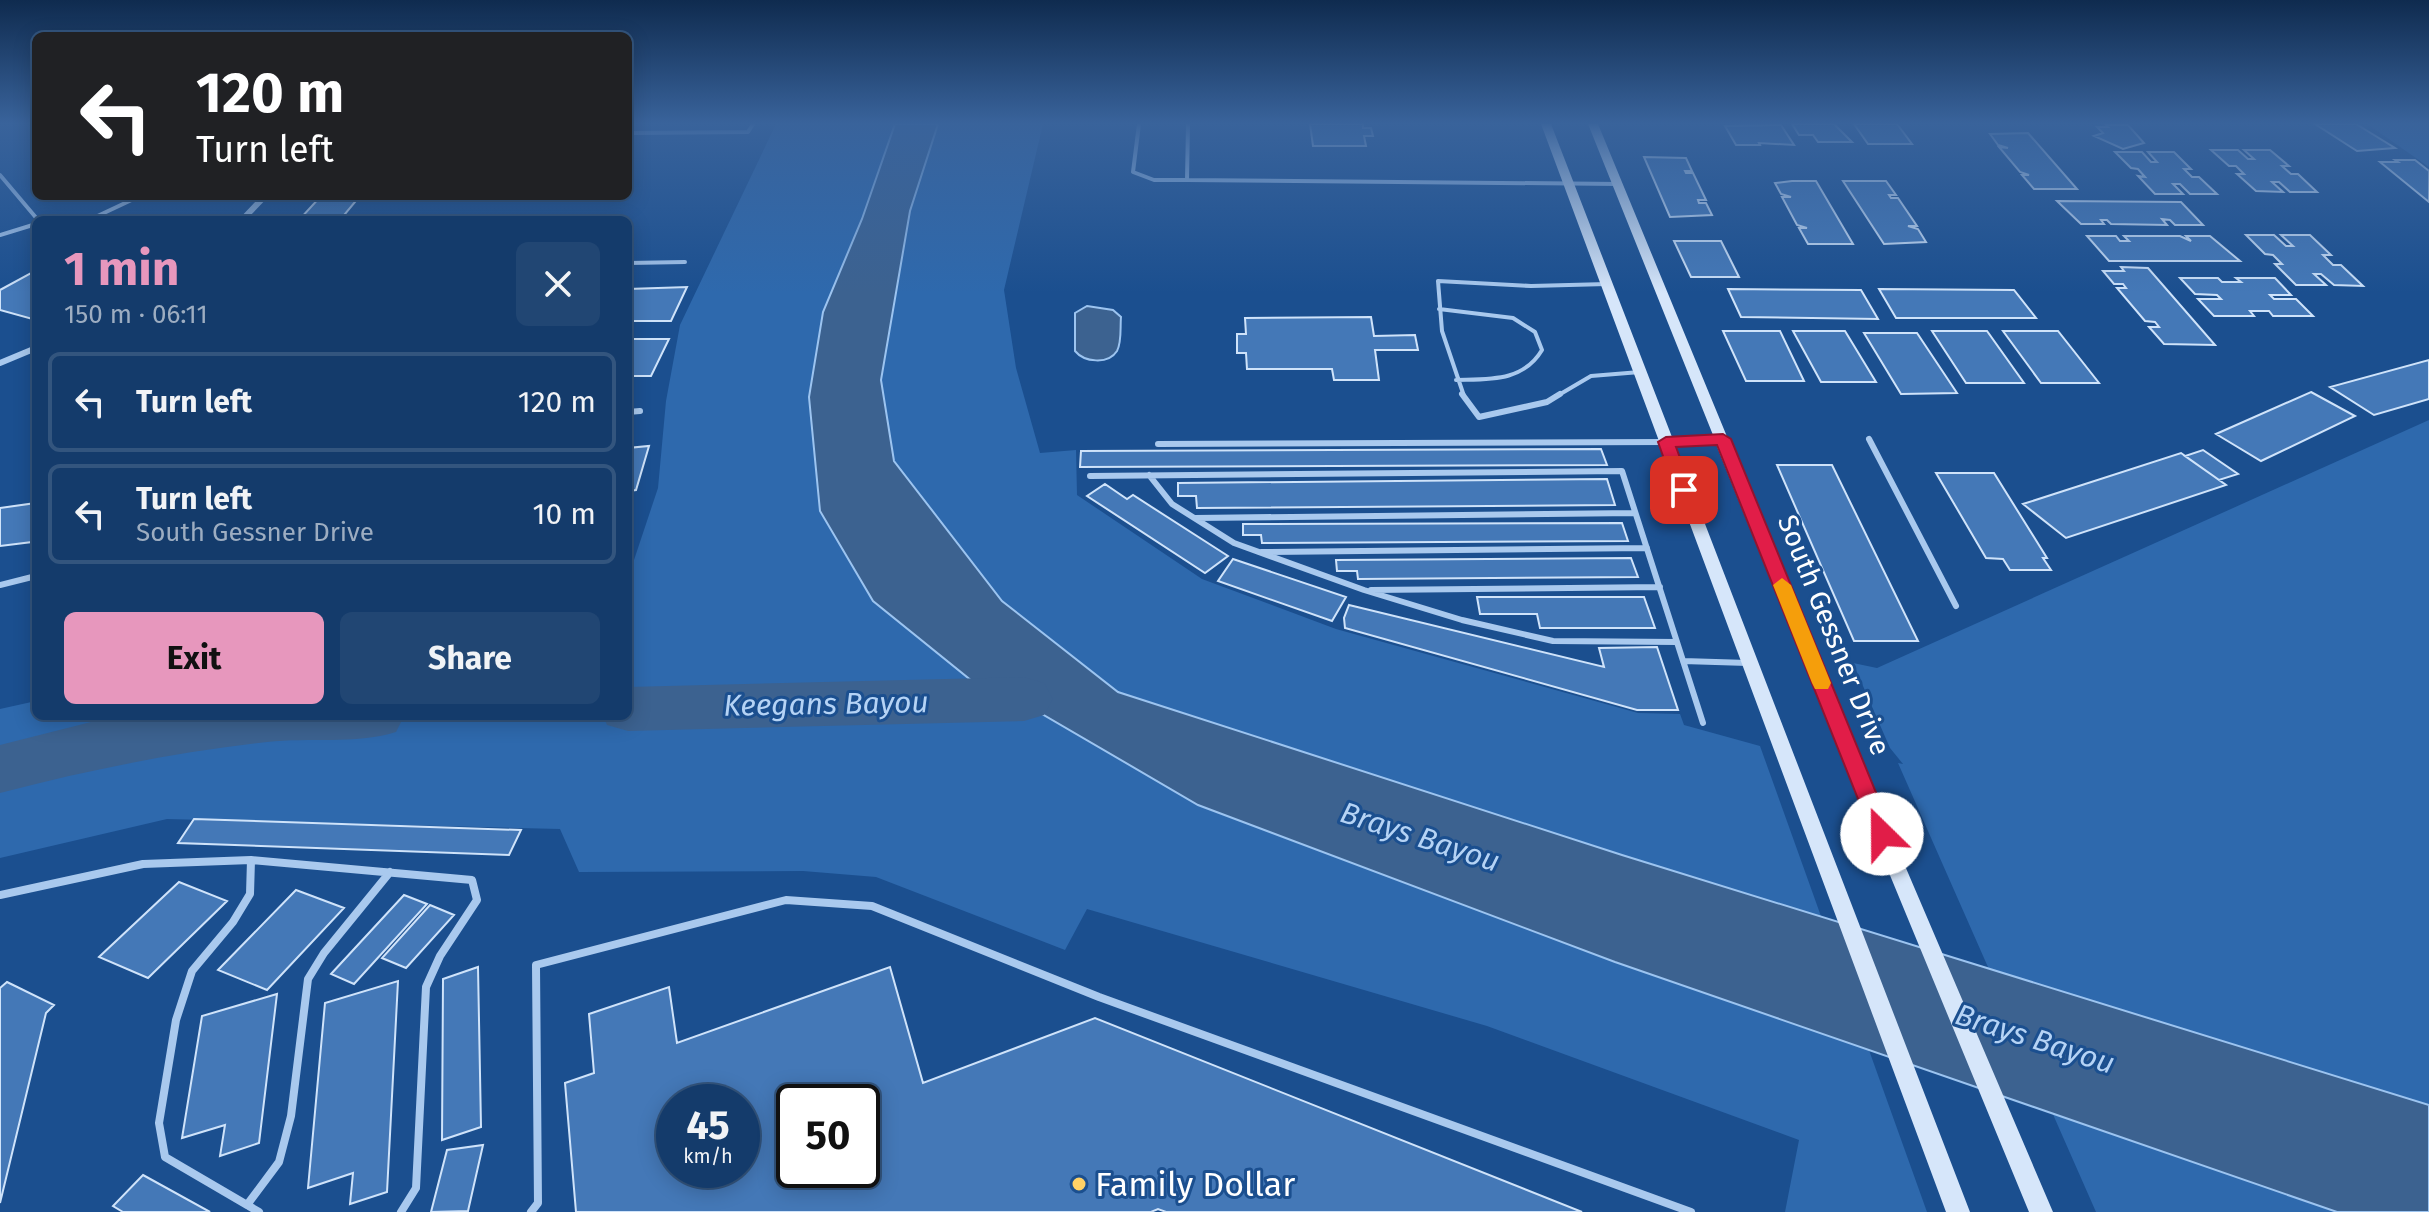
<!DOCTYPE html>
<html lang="en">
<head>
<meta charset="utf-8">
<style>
	:root { --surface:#143b6b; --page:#214673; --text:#f1f3f6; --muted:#9dadc1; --line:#33557e; --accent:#e797bd }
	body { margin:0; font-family:"Fira Sans",sans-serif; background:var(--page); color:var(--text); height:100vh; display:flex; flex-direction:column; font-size:30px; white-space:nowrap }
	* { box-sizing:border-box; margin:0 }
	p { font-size:26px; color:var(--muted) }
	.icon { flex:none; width:44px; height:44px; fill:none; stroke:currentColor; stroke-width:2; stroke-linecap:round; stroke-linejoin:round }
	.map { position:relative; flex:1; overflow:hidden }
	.side { position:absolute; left:32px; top:216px; width:600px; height:504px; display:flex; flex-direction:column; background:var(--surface); border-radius:12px; box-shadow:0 4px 20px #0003,0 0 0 2px var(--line) }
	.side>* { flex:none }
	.banner { position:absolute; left:32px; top:32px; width:600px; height:168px; border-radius:12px; box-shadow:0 4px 20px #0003,0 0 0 2px var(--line); background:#202124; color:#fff; overflow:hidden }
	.speed { position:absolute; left:656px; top:1084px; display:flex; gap:16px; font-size:40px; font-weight:700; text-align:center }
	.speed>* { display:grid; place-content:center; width:104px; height:104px; border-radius:50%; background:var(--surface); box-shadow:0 4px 20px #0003,0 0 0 2px var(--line); line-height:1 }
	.speed small { font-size:20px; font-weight:400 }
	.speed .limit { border:4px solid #111; border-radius:12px; background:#fff; color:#111 }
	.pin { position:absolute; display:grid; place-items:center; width:68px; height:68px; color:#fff; margin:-34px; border-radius:16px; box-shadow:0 4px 12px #0006 }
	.me { position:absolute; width:88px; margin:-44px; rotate:337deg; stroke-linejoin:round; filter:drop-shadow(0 0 6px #0008) }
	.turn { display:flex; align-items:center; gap:28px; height:168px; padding:0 32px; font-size:36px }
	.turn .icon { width:104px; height:104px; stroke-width:2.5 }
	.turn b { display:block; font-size:56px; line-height:68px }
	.round { display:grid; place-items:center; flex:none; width:84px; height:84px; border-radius:12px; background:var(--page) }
	.overview { display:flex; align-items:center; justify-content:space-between; height:136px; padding:0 32px }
	h1 { font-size:48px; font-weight:700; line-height:60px; color:var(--accent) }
	.primary-button { display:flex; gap:16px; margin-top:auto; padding:16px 32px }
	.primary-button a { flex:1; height:92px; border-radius:12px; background:var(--accent); color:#111; font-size:32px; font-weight:700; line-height:92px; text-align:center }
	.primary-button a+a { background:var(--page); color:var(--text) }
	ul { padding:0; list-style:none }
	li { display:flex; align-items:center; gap:24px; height:100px; margin:0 16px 12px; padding:0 16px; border:4px solid var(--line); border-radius:12px }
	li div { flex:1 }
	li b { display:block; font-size:30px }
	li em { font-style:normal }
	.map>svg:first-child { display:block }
	.green { fill:#2e69ad }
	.water { fill:#3c6290; stroke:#9cc4f0; stroke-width:2 }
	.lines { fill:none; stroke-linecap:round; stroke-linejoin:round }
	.river { fill:#3c6290; fill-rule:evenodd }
	.building { fill:#4478b7; stroke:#cfe3fa; stroke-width:2; fill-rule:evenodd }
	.service-far2 { stroke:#a9c9ee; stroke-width:4 }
	.service-far1 { stroke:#a9c9ee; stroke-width:6 }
	.service { stroke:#a9c9ee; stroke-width:8 }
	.minor { stroke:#a9c9ee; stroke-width:6 }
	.secondary { fill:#d6e6fa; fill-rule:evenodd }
	.route { fill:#e11d48; stroke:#92132f; stroke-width:2 }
	.slow { fill:#f59e0b }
	.poi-dot { fill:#ffd166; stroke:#1b4f8f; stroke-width:3 }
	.labels { text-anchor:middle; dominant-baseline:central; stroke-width:6; stroke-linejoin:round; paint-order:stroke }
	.street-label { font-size:28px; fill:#fff; stroke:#1b4f8f }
	.water-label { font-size:30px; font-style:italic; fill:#b5d3f5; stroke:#1b4f8f }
	.near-poi-label { font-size:34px; fill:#fff; stroke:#1b4f8f; text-anchor:start }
</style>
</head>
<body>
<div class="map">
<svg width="2429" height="1212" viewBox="0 0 2429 1212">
	<rect width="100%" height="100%" fill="#1b4f8f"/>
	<path class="green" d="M 776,124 L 1043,124 L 1004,290 L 1016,368 L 1040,453 L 1076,450 L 1077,495 L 1202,579 L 1336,629 L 1638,713 L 1680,714 L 1684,725 L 1760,746 L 1927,1212 L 1785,1212 L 1799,1140 L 1487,1026 L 1087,909 L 1065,950 L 876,877 L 803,871 L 579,872 L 560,829 L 167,819 L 0,858 L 0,709 L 36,701 L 36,716 L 628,716 L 628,578 L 658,488 L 666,401 L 680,325 Z
		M 2367,124 L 2429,124 L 2429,167 Z
		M 2429,420 L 2429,1212 L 2096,1212 L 1898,763 L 1903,764 L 1890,748 L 1853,663 L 1877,668 Z"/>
	<path class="water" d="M 895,124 L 938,124 L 910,211 L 881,380 L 894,461 L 1002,601 L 1118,692 L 1622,855 L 2429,1105 L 2429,1212 L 2337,1212 L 1615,962 L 1198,805 L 1006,693 L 972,681 L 873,601 L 820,511 L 809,397 L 823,312 L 862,219 Z
		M 1087,306 L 1113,310 L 1121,317 C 1120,327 1122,342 1117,351 C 1108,365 1084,362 1075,351 L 1075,313 Z"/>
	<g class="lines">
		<path class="river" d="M 1024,677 L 1044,683 L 1053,699 L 1044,715 L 1024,721 L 628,731 L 607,725 L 603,716 L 628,716 L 628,687 Z
			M 133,716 L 404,716 L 396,732 C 354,745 310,737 267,742 C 177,752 88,770 0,793 L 0,745 L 95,721 Z"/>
	</g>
	<path class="building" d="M 1310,124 L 1363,124 L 1363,128 L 1371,128 L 1373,136 L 1364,136 L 1366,146 L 1313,146 Z
		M 1792,124 L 1834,124 L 1852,142 L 1818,142 L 1813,135 L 1799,135 Z
		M 1854,124 L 1897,124 L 1912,144 L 1868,144 Z
		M 2315,124 L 2356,124 L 2395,148 L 2357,151 Z
		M 1781,125 L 1794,145 L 1759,143 L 1760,145 L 1736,145 L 1725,126 Z
		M 2106,125 L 2128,125 L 2144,143 L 2123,149 L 2094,136 L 2103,133 L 2097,127 L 2108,127 Z
		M 2028,133 L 2077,189 L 2034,189 L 2022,175 L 2029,175 L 2020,172 L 1999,147 L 2008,148 L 1998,145 L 1990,134 Z
		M 2211,150 L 2238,150 L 2248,159 L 2254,159 L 2244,150 L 2270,150 L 2289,166 L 2282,166 L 2291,174 L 2298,174 L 2317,192 L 2290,192 L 2279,182 L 2272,182 L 2283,192 L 2256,191 L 2237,174 L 2244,174 L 2236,166 L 2229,166 Z
		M 2115,152 L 2142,152 L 2151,162 L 2157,162 L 2148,152 L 2174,152 L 2191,169 L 2184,169 L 2192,177 L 2199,177 L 2217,194 L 2190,194 L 2180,184 L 2173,184 L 2183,194 L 2155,194 L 2138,176 L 2145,177 L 2138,169 L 2131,168 Z
		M 1644,157 L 1686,158 L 1692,171 L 1685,171 L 1686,173 L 1693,173 L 1706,200 L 1698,200 L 1699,203 L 1706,203 L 1712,215 L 1670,217 Z
		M 2395,160 L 2415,160 L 2429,171 L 2429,202 L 2380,162 L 2398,162 Z
		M 1792,181 L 1816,181 L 1853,244 L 1808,244 L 1799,228 L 1807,228 L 1797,225 L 1782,197 L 1791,197 L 1781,194 L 1775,183 Z
		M 1843,181 L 1886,181 L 1896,195 L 1889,195 L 1891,198 L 1898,198 L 1917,226 L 1908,226 L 1918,229 L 1926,242 L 1884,244 Z
		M 321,196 L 360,196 L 340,220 L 299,220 Z
		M 2057,201 L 2181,202 L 2203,225 L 2175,225 L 2170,220 L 2162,219 L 2167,225 L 2111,224 L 2107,220 L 2101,220 L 2104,224 L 2081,224 Z
		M 2246,235 L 2274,235 L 2286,246 L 2293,246 L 2281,235 L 2310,235 L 2331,255 L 2323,255 L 2333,265 L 2341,265 L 2363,286 L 2334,285 L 2321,274 L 2314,274 L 2326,285 L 2296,285 L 2275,264 L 2282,264 L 2273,255 L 2265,254 Z
		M 2087,236 L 2116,236 L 2120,241 L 2129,241 L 2124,236 L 2180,236 L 2191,241 L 2186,236 L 2210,236 L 2240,261 L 2109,261 Z
		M 1674,241 L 1721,241 L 1739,277 L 1691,277 Z
		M 2121,267 L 2148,268 L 2215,345 L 2164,344 L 2149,327 L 2159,327 L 2155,322 L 2145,321 L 2117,288 L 2126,288 L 2123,284 L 2114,284 L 2103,271 L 2124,271 Z
		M 31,273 L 36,275 L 36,320 L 0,310 L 0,290 Z
		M 2180,278 L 2218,278 L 2222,282 L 2241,282 L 2236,278 L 2275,278 L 2291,295 L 2270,295 L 2274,299 L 2296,299 L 2313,316 L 2273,316 L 2269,311 L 2250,311 L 2254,316 L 2214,316 L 2198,299 L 2221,299 L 2217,295 L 2195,294 Z
		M 687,287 L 671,321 L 628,321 L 628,289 Z
		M 1728,289 L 1861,290 L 1878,319 L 1741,317 Z
		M 1879,289 L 2014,290 L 2036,318 L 1896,318 Z
		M 1371,317 L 1374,336 L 1415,335 L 1418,350 L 1375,350 L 1379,380 L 1334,380 L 1332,369 L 1247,369 L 1246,353 L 1237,353 L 1237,334 L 1246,334 L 1245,318 Z
		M 1723,331 L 1780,331 L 1804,381 L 1746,381 Z
		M 1793,331 L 1845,331 L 1876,382 L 1821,382 Z
		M 1932,331 L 1987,331 L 2024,383 L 1966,383 Z
		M 2003,331 L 2058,331 L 2099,383 L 2041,383 Z
		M 1864,333 L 1917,333 L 1957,393 L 1901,394 Z
		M 629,339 L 669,339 L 651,376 L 628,376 Z
		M 2429,360 L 2429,399 L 2374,415 L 2330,387 Z
		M 2311,392 L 2355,416 L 2261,461 L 2216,434 Z
		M 649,446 L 636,490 L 628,491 L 628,448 Z
		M 1601,449 L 1607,465 L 1080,467 L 1081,451 Z
		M 2203,450 L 2238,474 L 2219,480 L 2185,456 Z
		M 2181,453 L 2226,485 L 2066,538 L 2023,504 Z
		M 1777,465 L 1832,465 L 1918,641 L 1854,641 Z
		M 1936,473 L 1994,473 L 2047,558 L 2043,558 L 2051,570 L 2010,570 L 2003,559 L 1986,558 Z
		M 1607,479 L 1615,505 L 1197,508 L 1196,496 L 1178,496 L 1178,483 Z
		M 1105,484 L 1127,499 L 1133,495 L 1228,556 L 1205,573 L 1087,496 Z
		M 36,503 L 36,536 L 32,542 L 0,546 L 0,508 Z
		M 1622,523 L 1628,541 L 1262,543 L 1261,535 L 1243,535 L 1243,524 Z
		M 1631,558 L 1638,577 L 1358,579 L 1357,571 L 1337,571 L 1336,560 Z
		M 1233,559 L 1346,597 L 1332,621 L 1218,581 Z
		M 1477,597 L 1644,597 L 1655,628 L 1540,628 L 1537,614 L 1480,614 Z
		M 1349,605 L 1604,667 L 1599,648 L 1657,647 L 1678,710 L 1637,710 L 1345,628 L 1344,618 Z
		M 194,819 L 521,830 L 509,855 L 178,843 Z
		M 179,882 L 227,901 L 148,978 L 99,957 Z
		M 296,890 L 344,908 L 267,990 L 218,970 Z
		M 404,895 L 427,904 L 354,984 L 331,974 Z
		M 430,905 L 454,915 L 406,968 L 382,958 Z
		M 478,967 L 481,1127 L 442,1140 L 443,979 Z
		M 890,967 L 923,1083 L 1095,1018 L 1582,1212 L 1166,1212 L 1158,1209 L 1151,1212 L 576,1212 L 565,1083 L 594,1073 L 589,1014 L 669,987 L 677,1043 ZM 674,1102 L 742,1102 L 742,1170 L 674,1170 ZM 794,1102 L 862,1102 L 862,1170 L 794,1170 Z
		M 398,981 L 387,1192 L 350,1204 L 353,1173 L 308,1188 L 325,1003 Z
		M 7,982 L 54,1005 L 46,1013 L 0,1203 L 0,988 Z
		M 277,994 L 259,1143 L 220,1156 L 225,1125 L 182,1138 L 202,1016 Z
		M 483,1145 L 468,1211 L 431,1212 L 447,1150 Z
		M 143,1175 L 210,1212 L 123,1212 L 113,1206 Z"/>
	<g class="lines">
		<path class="service-far2" d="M 1139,124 L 1133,172 L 1154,180 L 1187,180
			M 1188,124 L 1187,180 L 1619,184
			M 628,133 L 748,132 L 753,124
			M 0,175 L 38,220
			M 89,220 L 140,196
			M 0,235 L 36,224
			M 628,263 L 685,262
			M 1439,309 L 1513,318 L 1535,332 L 1542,350 C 1523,382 1489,379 1456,380
			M 1464,396 L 1442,331 L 1438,281 L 1531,286 L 1607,284
			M 1557,396 L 1591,376 L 1640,372"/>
		<path class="service-far1" d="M 1462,394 L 1479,417 L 1547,402 L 1560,394
			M 628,412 L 640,411
			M 1869,439 L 1956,606
			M 1158,444 L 1666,442
			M 1149,475 L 1172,504 L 1234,543 L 1364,590 L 1462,620 L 1553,641 L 1677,642
			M 1090,476 L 1622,471 L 1703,723
			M 1195,518 L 1635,513
			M 1261,552 L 1647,548
			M 0,585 L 36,576
			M 1371,590 L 1660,587
			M 1683,661 L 1748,663"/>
		<path class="service" d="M 251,860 L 250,894 L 233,922 L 192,971 L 176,1020 L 159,1123 L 165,1157 L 259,1212
			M 0,895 L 143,864 L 251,860 L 472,880 L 477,900 L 440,956 L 426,987 L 416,1188 L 401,1212
			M 247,1205 L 279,1162 L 291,1116 L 308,979 L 324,953 L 390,872
			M 531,1212 L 538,1203 L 536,965 L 786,900 L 872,906 L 1099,997 L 1691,1212"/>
		<path class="minor" d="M 242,220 L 265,196
			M 0,363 L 36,348"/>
		<path class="secondary" d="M 1541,124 L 1551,124 L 1672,437 L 1713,435 L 1588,124 L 1598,124 L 1879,805 L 2053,1212 L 2029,1212 L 1861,805 L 1716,444 L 1675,446 L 1970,1212 L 1946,1212 Z"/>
	</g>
	<linearGradient id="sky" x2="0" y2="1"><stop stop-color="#0f2b4f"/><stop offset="0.42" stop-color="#39639b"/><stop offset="1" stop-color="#39639b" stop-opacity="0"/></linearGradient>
	<rect width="2429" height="293" fill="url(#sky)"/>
	<path class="route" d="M 1723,434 L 1731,439 L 1893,834 L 1890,840 L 1882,842 L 1875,840 L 1872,834 L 1717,445 L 1676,447 L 1692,490 L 1684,495 L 1675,490 L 1658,442 L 1666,437 Z"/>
	<path class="slow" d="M 1782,578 L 1791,585 L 1831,683 L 1828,689 L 1815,689 L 1812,683 L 1773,585 Z"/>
	<circle class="poi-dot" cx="1079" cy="1184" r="8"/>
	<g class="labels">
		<g class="street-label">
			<text transform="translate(1834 635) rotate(68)">South Gessner Drive</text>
		</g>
		<g class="water-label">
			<text transform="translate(826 704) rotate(-1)">Keegans Bayou</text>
			<text transform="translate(1420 837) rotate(18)">Brays Bayou</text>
			<text transform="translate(2035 1039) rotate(18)">Brays Bayou</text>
		</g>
		<g class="near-poi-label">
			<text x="1095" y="1184">Family Dollar</text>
		</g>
	</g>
</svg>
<div class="speed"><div>45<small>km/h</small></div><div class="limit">50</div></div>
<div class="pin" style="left:1684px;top:490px;background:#d93025"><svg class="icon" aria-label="arrive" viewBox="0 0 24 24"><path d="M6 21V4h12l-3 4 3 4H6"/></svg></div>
<svg class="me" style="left:1882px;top:834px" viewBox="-20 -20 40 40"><circle r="19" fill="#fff"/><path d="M0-13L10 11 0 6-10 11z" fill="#e11d48"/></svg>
<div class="banner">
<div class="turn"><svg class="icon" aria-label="left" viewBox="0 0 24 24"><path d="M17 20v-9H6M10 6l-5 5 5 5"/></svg><div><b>120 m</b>Turn left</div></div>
</div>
<section class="side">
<div class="overview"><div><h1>1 min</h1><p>150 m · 06:11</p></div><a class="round"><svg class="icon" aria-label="close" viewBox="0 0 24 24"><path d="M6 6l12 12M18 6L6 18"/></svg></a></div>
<ul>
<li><svg class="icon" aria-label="left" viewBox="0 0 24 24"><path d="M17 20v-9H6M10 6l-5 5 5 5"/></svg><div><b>Turn left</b></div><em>120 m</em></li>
<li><svg class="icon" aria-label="left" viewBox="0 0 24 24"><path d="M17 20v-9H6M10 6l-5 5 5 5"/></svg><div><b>Turn left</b><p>South Gessner Drive</p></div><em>10 m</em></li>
</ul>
<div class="primary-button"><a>Exit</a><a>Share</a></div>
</section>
</div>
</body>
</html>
